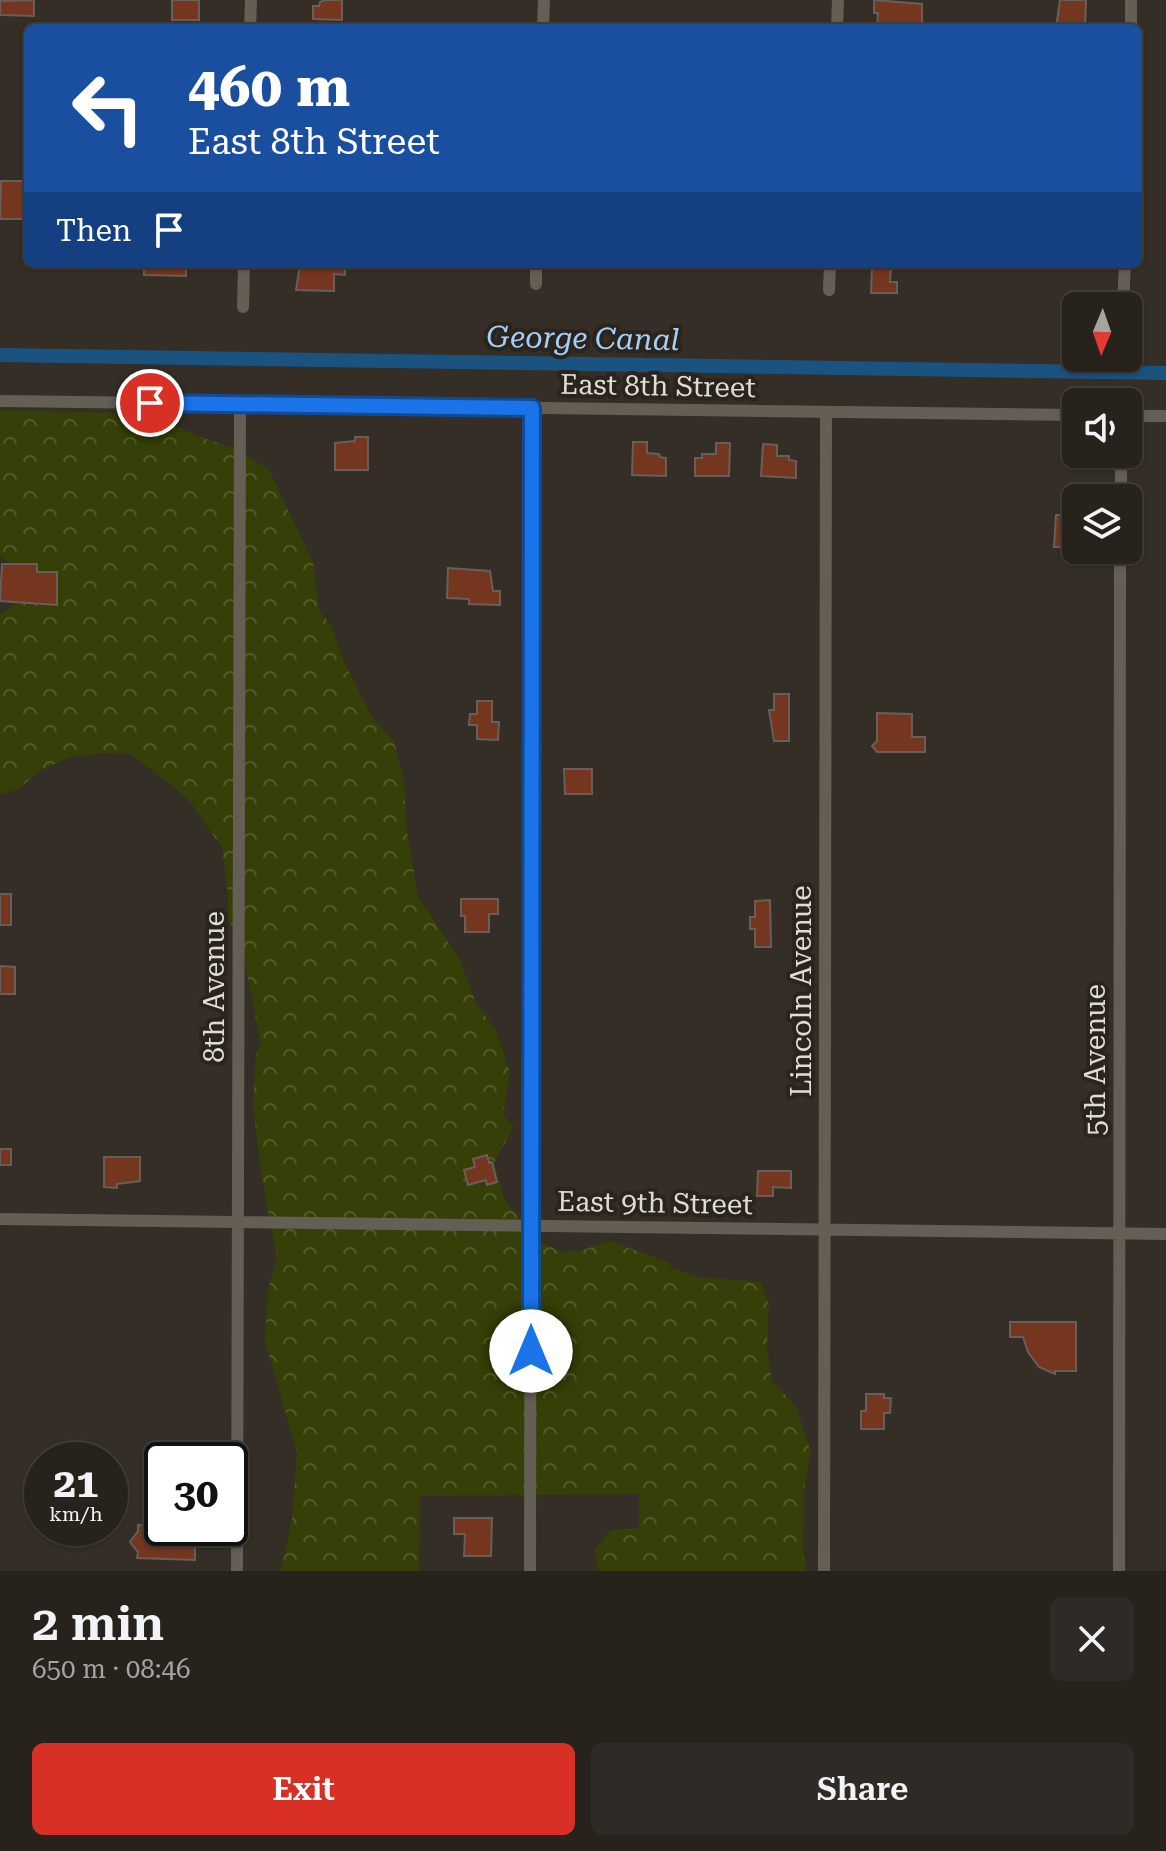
<!DOCTYPE html>
<html lang="en">
<head>
<meta charset="utf-8">
<style>
	:root { --surface:#27221c; --page:#2f2a25; --text:#f1f3f6; --muted:#a4a4a3; --line:#433f3b; --accent:#d93025 }
	body { margin:0; font-family:"Roboto Serif",serif; background:var(--page); color:var(--text); height:100vh; display:flex; flex-direction:column; font-size:30px; white-space:nowrap }
	* { box-sizing:border-box; margin:0 }
	p { font-size:26px; color:var(--muted) }
	.icon { flex:none; width:44px; height:44px; fill:none; stroke:currentColor; stroke-width:2; stroke-linecap:round; stroke-linejoin:round }
	.map { position:relative; height:1571px; overflow:hidden }
	.panel { display:flex; flex-direction:column; background:var(--surface); flex:1 }
	.panel>* { flex:none }
	.hud { position:absolute; left:24px; top:24px; width:1118px; height:244px; border-radius:12px; box-shadow:0 2px 6px #0004,0 0 0 2px var(--line); background:#1a4fa0; color:#fff; overflow:hidden }
	.needle { width:52px; rotate:182deg }
	.tools { position:absolute; left:1062px; top:292px; display:grid; gap:16px }
	.tools a { display:grid; place-items:center; width:80px; height:80px; border-radius:12px; background:var(--surface); box-shadow:0 2px 6px #0004,0 0 0 2px var(--line); font-size:40px }
	.speed { position:absolute; left:24px; top:1442px; display:flex; gap:16px; font-size:40px; font-weight:700; text-align:center }
	.speed>* { display:grid; place-content:center; width:104px; height:104px; border-radius:50%; background:var(--surface); box-shadow:0 2px 6px #0004,0 0 0 2px var(--line); line-height:1 }
	.speed small { font-size:20px; font-weight:400 }
	.speed .limit { border:4px solid #111; border-radius:12px; background:#fff; color:#111 }
	.pin { position:absolute; display:grid; place-items:center; width:68px; height:68px; color:#fff; margin:-34px; border:4px solid #fff; border-radius:50%; box-shadow:0 2px 8px #0007 }
	.me { position:absolute; width:88px; margin:-44px; rotate:0deg; stroke-linejoin:round; filter:drop-shadow(0 0 6px #0008) }
	.turn { display:flex; align-items:center; gap:28px; height:168px; padding:0 32px; font-size:36px }
	.turn .icon { width:104px; height:104px; stroke-width:2.5 }
	.turn b { display:block; font-size:56px; line-height:68px }
	.then { display:flex; align-items:center; height:76px; padding:0 32px; background:#0003; gap:16px; font-size:30px }
	.round { display:grid; place-items:center; flex:none; width:84px; height:84px; border-radius:12px; background:var(--page) }
	.overview { display:flex; align-items:center; justify-content:space-between; height:136px; padding:0 32px }
	h1 { font-size:48px; font-weight:600; line-height:60px }
	.cta { display:flex; gap:16px; margin-top:auto; padding:16px 32px }
	.cta a { flex:1; height:92px; border-radius:12px; background:var(--accent); color:#fff; font-size:32px; font-weight:600; line-height:92px; text-align:center }
	.cta a+a { background:var(--page); color:var(--text) }
	.map>svg:first-child { display:block }
	.forest { fill:url(#forest-crowns) }
	.lines { fill:none; stroke-linecap:round; stroke-linejoin:round }
	.canal { stroke:#1a5280; stroke-width:14 }
	.building { fill:#74361e; stroke:#6a5e5a; stroke-width:2 }
	.minor { stroke:#645e55; stroke-width:12 }
	.route-casing { stroke:#114b97; stroke-width:20 }
	.route { stroke:#1a73e8; stroke-width:14 }
	.labels { text-anchor:middle; dominant-baseline:central; stroke-width:8; stroke-linejoin:round; paint-order:stroke }
	.street-label { font-size:28px; fill:#dfdbd6; stroke:#2a241c }
	.water-label { font-size:30px; font-style:italic; fill:#a3cff8; stroke:#2a241c }
</style>
</head>
<body>
<div class="map">
<svg width="1166" height="1571" viewBox="0 0 1166 1571">
	<defs>
		<pattern id="forest-crowns" width="20" height="18" patternUnits="userSpaceOnUse" patternTransform="scale(2)"><rect width="20" height="18" fill="#353f07"/><path d="M2 6a3 3 0 1 1 6 0M12 15a3 3 0 1 1 6 0" fill="none" stroke="#525a2a"/></pattern>
	</defs>
	<rect width="100%" height="100%" fill="#342e26"/>
	<path class="forest" d="M 0,410 L 131,413 L 171,424 L 200,437 L 237,449 L 269,470 L 313,562 L 319,611 L 331,625 L 344,661 L 370,714 L 394,742 L 404,781 L 406,825 L 418,896 L 460,960 L 475,1001 L 497,1033 L 510,1072 L 503,1115 L 514,1127 L 494,1163 L 505,1201 L 526,1226 L 534,1239 L 561,1252 L 583,1250 L 610,1241 L 670,1263 L 671,1268 L 698,1277 L 761,1282 L 769,1304 L 767,1348 L 772,1381 L 796,1406 L 811,1452 L 804,1489 L 803,1552 L 806,1571 L 599,1571 L 594,1551 L 611,1530 L 639,1528 L 639,1494 L 420,1496 L 419,1571 L 281,1571 L 292,1519 L 297,1453 L 265,1341 L 268,1290 L 277,1257 L 263,1185 L 253,1107 L 256,1054 L 261,1045 L 245,964 L 228,917 L 228,894 L 222,848 L 192,804 L 179,791 L 131,754 L 103,753 L 70,757 L 41,770 L 17,790 L 0,794 L 0,614 L 24,598 L 13,566 L 0,555 Z"/>
	<g class="lines">
		<path class="canal" d="M 0,355 L 1166,373"/>
	</g>
	<path class="building" d="M 34,0 L 34,16 L 0,15 L 0,1 Z
		M 172,0 L 199,0 L 199,20 L 172,20 Z
		M 325,0 L 342,0 L 342,20 L 313,19 L 313,6 L 319,6 L 320,2 Z
		M 874,0 L 922,4 L 922,26 L 877,26 L 878,13 L 874,13 Z
		M 1060,0 L 1086,0 L 1085,28 L 1056,28 Z
		M 1,181 L 28,181 L 28,219 L 0,219 Z
		M 144,264 L 186,264 L 186,276 L 144,275 Z
		M 300,264 L 345,264 L 345,275 L 334,274 L 334,291 L 296,290 Z
		M 872,268 L 891,268 L 890,282 L 897,282 L 897,293 L 871,293 Z
		M 355,437 L 368,437 L 368,470 L 335,470 L 335,443 L 355,441 Z
		M 633,442 L 647,442 L 647,453 L 659,454 L 660,457 L 666,458 L 666,476 L 632,475 Z
		M 716,443 L 730,443 L 729,476 L 695,476 L 695,458 L 702,458 L 702,454 L 716,454 Z
		M 763,444 L 777,445 L 777,456 L 789,456 L 789,460 L 796,461 L 796,478 L 761,476 Z
		M 1056,515 L 1076,515 L 1074,547 L 1054,547 Z
		M 2,564 L 37,564 L 37,572 L 57,572 L 57,605 L 0,601 Z
		M 448,568 L 490,571 L 493,591 L 500,591 L 500,605 L 469,604 L 469,599 L 447,598 Z
		M 774,694 L 789,694 L 789,741 L 774,741 L 769,710 L 774,710 Z
		M 477,701 L 492,701 L 492,722 L 499,722 L 498,740 L 477,739 L 477,725 L 469,725 L 470,714 L 477,714 Z
		M 877,713 L 912,714 L 912,737 L 925,737 L 925,752 L 877,752 L 872,746 L 877,741 Z
		M 564,769 L 592,769 L 592,794 L 565,794 Z
		M 0,894 L 11,894 L 11,925 L 0,925 Z
		M 461,899 L 498,899 L 498,914 L 489,914 L 489,932 L 465,932 L 465,916 L 461,916 Z
		M 770,900 L 771,947 L 755,947 L 755,929 L 750,929 L 750,917 L 755,917 L 755,901 Z
		M 0,966 L 15,967 L 15,994 L 0,994 Z
		M 0,1149 L 11,1149 L 11,1165 L 0,1165 Z
		M 487,1155 L 489,1163 L 492,1162 L 497,1182 L 487,1185 L 486,1180 L 468,1185 L 464,1170 L 475,1167 L 473,1159 Z
		M 104,1157 L 140,1157 L 140,1181 L 117,1184 L 117,1188 L 104,1187 Z
		M 758,1171 L 791,1171 L 791,1188 L 773,1187 L 773,1196 L 757,1196 Z
		M 1010,1322 L 1076,1322 L 1076,1371 L 1055,1371 L 1055,1374 L 1039,1367 L 1028,1352 L 1023,1337 L 1010,1337 Z
		M 866,1394 L 884,1394 L 884,1398 L 891,1398 L 890,1413 L 884,1413 L 884,1429 L 861,1429 L 861,1411 L 866,1411 Z
		M 454,1518 L 492,1518 L 491,1556 L 464,1556 L 465,1534 L 454,1534 Z
		M 138,1525 L 192,1528 L 192,1536 L 195,1540 L 195,1560 L 137,1558 L 138,1552 L 130,1542 L 138,1531 Z"/>
	<g class="lines">
		<path class="minor" d="M 250,28 L 251,0
			M 543,28 L 544,0
			M 837,28 L 838,0
			M 1131,28 L 1131,0
			M 536,284 L 536,264
			M 829,290 L 830,264
			M 1123,306 L 1125,264
			M 243,307 L 244,264
			M 0,401 L 1076,415
			M 1128,416 L 1166,416
			M 1121,498 L 1121,454
			M 0,1219 L 1166,1234
			M 237,1571 L 240,404
			M 530,1571 L 532,408
			M 824,1571 L 826,412
			M 1119,1571 L 1120,550"/>
	</g>
	<g class="lines">
		<defs>
			<path id="route" d="M 150,403 L 532,408 L 531,1351"/>
		</defs>
		<use href="#route" class="route-casing"/>
		<use href="#route" class="route"/>
	</g>
	<g class="labels">
		<g class="street-label">
			<text transform="translate(658 386) rotate(1)">East 8th Street</text>
			<text transform="translate(214 987) rotate(-90)">8th Avenue</text>
			<text transform="translate(801 991) rotate(-90)">Lincoln Avenue</text>
			<text transform="translate(1095 1060) rotate(-90)">5th Avenue</text>
			<text transform="translate(655 1203) rotate(1)">East 9th Street</text>
		</g>
		<g class="water-label">
			<text transform="translate(583 338) rotate(1)">George Canal</text>
		</g>
	</g>
</svg>
<div class="tools">
<a><svg class="needle" viewBox="-14 -14 28 28"><path d="M0-13l5 13h-10z" fill="#e53935"/><path d="M0 13l5-13h-10z" fill="#a4a4a3"/></svg></a>
<a><svg class="icon" aria-label="sound" viewBox="0 0 24 24"><path d="M4 9h4l5-4v14l-5-4H4zM17 9q2 3 0 6"/></svg></a>
<a><svg class="icon" aria-label="layers" viewBox="0 0 24 24"><path d="M12 4l9 5-9 5-9-5zM3 14l9 5 9-5"/></svg></a>
</div>
<div class="speed"><div>21<small>km/h</small></div><div class="limit">30</div></div>
<div class="pin" style="left:150px;top:403px;background:#d93025"><svg class="icon" aria-label="arrive" viewBox="0 0 24 24"><path d="M6 21V4h12l-3 4 3 4H6"/></svg></div>
<svg class="me" style="left:531px;top:1351px" viewBox="-20 -20 40 40"><circle r="19" fill="#fff"/><path d="M0-13L10 11 0 6-10 11z" fill="#1a73e8"/></svg>
<div class="hud">
<div class="turn"><svg class="icon" aria-label="left" viewBox="0 0 24 24"><path d="M17 20v-9H6M10 6l-5 5 5 5"/></svg><div><b>460 m</b>East 8th Street</div></div>
<div class="then">Then<svg class="icon" aria-label="arrive" viewBox="0 0 24 24"><path d="M6 21V4h12l-3 4 3 4H6"/></svg></div>
</div>
</div>
<section class="panel">
<div class="overview"><div><h1>2 min</h1><p>650 m · 08:46</p></div><a class="round"><svg class="icon" aria-label="close" viewBox="0 0 24 24"><path d="M6 6l12 12M18 6L6 18"/></svg></a></div>
<div class="cta"><a>Exit</a><a>Share</a></div>
</section>
</body>
</html>
